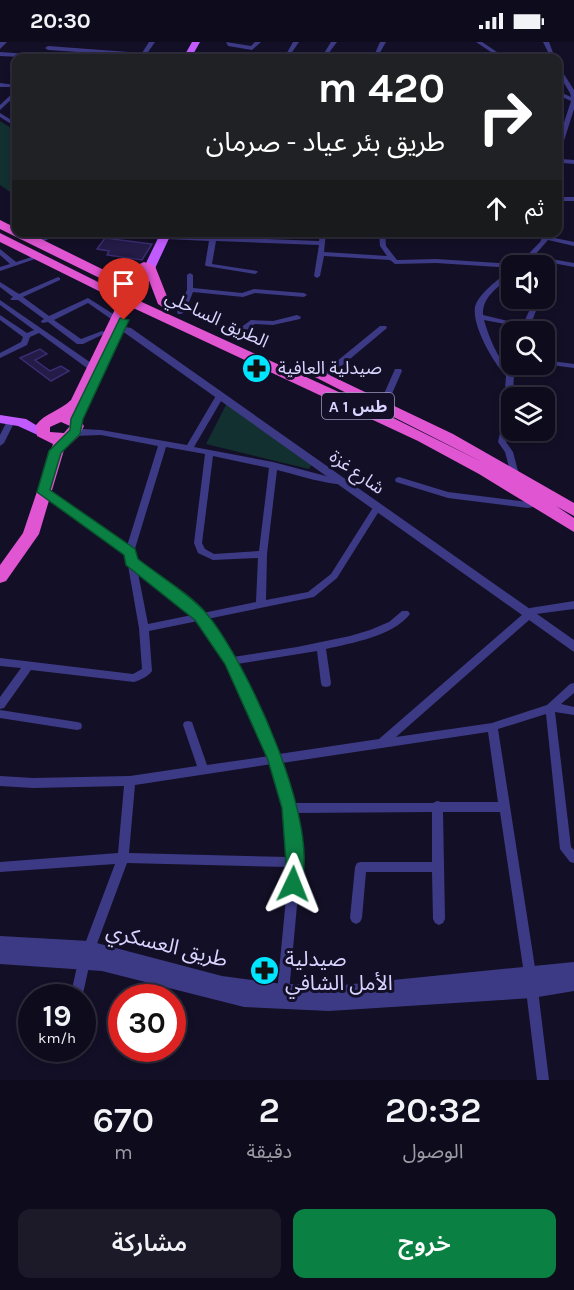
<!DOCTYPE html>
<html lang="ar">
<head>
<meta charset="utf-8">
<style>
	:root { --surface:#0e0b1c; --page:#1c1929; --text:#f1f3f6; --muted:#9b9ba3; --line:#2e2b3b; --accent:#0b8043 }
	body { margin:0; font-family:Karla,"Noto Sans Arabic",sans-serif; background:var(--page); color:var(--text); direction:rtl; height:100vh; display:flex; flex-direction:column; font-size:22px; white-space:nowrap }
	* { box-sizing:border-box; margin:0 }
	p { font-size:20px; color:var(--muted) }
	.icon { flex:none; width:33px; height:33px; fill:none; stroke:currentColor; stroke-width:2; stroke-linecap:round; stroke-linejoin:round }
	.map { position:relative; height:1038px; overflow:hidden; direction:ltr }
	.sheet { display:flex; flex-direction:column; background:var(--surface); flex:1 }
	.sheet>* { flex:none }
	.guide { position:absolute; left:12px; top:12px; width:550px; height:183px; border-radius:12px; box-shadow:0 3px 9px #0003,0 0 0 2px var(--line); direction:rtl; background:#202124; color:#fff; overflow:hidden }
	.controls { position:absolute; left:501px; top:213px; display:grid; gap:12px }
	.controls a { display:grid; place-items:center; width:54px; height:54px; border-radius:12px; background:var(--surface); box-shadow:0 3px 9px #0003,0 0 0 2px var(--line); font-size:30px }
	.speed { position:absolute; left:18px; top:942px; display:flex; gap:12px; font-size:30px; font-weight:700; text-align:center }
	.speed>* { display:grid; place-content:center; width:78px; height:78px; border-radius:50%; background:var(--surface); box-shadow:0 3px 9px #0003,0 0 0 2px var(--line); line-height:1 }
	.speed small { font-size:15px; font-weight:400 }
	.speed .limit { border:9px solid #d22; background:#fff; color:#111 }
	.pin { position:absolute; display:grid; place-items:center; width:51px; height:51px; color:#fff; margin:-62px -26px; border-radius:50% 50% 50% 0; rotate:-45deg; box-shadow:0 0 6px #0007 }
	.pin .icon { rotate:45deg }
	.me { position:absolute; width:66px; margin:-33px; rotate:2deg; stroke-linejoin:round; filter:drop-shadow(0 0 4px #0008) }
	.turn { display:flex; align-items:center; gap:21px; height:126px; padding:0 18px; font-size:27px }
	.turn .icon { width:78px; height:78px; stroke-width:2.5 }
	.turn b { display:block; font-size:42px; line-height:51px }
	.then { display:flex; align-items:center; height:57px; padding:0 18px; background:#0003; gap:12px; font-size:22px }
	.eta { display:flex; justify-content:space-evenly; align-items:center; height:102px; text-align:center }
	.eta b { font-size:36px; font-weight:600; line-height:42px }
	.action { display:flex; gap:12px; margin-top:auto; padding:12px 18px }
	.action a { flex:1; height:69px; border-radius:12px; background:var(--accent); color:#fff; font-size:24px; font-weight:600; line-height:69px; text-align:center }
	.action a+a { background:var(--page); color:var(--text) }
	.status { display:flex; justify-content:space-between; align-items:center; height:42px; padding:0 30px; background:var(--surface); direction:ltr }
	.status svg { height:16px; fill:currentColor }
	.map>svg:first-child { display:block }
	.green { fill:#12302f }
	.building { fill:#241b47; stroke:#3b2d73; stroke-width:1.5 }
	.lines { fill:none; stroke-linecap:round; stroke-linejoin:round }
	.minor { fill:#3d3a85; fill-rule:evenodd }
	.tertiary { fill:#3d3a85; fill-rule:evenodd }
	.primary { fill:#c25bff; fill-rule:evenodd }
	.trunk { fill:#e055d1; fill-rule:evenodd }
	.route { fill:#0b8043; stroke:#07532c; stroke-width:1.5 }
	.labels { text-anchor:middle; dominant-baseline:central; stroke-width:6; stroke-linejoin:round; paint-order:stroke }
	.shield { fill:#130f26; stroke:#9e99be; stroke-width:1.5 }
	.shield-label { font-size:16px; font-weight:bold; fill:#d9d4ff }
	.street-label { font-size:18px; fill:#d9d4ff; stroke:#130f26 }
	.poi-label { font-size:18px; fill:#d9d4ff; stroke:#130f26; text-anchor:start }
	.near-street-label { font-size:21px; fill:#d9d4ff; stroke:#130f26 }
	.near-poi-label { font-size:21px; fill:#d9d4ff; stroke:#130f26; text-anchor:start }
</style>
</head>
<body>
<div class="status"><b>20:30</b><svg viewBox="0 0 49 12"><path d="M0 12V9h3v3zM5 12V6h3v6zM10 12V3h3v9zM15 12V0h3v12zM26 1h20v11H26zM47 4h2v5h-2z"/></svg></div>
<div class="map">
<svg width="574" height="1038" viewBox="0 0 574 1038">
	<rect width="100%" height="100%" fill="#130f26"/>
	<path class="green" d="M 0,79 L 16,89 L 16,154 L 0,143 Z
		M 227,361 L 312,422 L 309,427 L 206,402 Z"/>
	<path class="building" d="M 105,196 L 152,202 L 142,218 L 107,213 L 109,209 L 97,207 Z
		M 40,307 L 47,312 L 35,318 L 50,329 L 61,324 L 69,329 L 51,339 L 20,316 Z"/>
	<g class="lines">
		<path class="minor" d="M 149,0 L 155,0 L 144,16 L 140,16 L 140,14 L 48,8 L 45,6 L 48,4 L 142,11 Z
			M 226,0 L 251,4 L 255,0 L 261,0 L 252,8 L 228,4 Z
			M 293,0 L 299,0 L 288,16 L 284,16 Z
			M 331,0 L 337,0 L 325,16 L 321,16 Z
			M 380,0 L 386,0 L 377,16 L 373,16 Z
			M 476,0 L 482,0 L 506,16 L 500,16 Z
			M 543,0 L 549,0 L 555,16 L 551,16 Z
			M 0,10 L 41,13 L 44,15 L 40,16 L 0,14 Z
			M 196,12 L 225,14 L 228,16 L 194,15 L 193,14 Z
			M 558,25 L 560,26 L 574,48 L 574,67 L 562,105 L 562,117 L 574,118 L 574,122 L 563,121 L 564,155 L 574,155 L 574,159 L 558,159 L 558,99 L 571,59 L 558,53 L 558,49 L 571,55 L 570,51 L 558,31 Z
			M 0,41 L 16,43 L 16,45 L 0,45 Z
			M 16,48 L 16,53 L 0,68 L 0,63 Z
			M 0,71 L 16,81 L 16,85 L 0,75 Z
			M 54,190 L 63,190 L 38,202 L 33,201 Z
			M 211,190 L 217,190 L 216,195 L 319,199 L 320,190 L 326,190 L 324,210 L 387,214 L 380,204 L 379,190 L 385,190 L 386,204 L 397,218 L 436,217 L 512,222 L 515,224 L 512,224 L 512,226 L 436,221 L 395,222 L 390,218 L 324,214 L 320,234 L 317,236 L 314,234 L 319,203 L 216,199 L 212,222 L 257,229 L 258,230 L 255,232 L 206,224 L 205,223 L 209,199 L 167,197 L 164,195 L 167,193 L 210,195 Z
			M 545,190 L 552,190 L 550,195 L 574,200 L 574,204 L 548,198 L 534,214 L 574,221 L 574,225 L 531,217 L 524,224 L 517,224 L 540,200 Z
			M 0,207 L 16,220 L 38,213 L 41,215 L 0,229 L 0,225 L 10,222 L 0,213 Z
			M 512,228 L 512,234 C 498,245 482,255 483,273 L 521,282 L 525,278 L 534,258 L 536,257 L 540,259 L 532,279 L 525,286 L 484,278 C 489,296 497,315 510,329 L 520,322 L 529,322 L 514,334 L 511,377 L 506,400 L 513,410 L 518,429 L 514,432 L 510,429 L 505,410 L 498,400 L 503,377 L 506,334 C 493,320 472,284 475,265 C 478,252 501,234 512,228 Z
			M 190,231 L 193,233 L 193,246 L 242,251 L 254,247 L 304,251 L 307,253 L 304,255 L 255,251 L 243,255 L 193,250 L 185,270 L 181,272 L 178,272 L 177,270 L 187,248 L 187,233 Z
			M 58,235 L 60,236 L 60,238 L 23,255 L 49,274 L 88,256 L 121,277 L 117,279 L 114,279 L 88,261 L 54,278 L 81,297 L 102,289 L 106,291 L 83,302 L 77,302 L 48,280 L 42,281 L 41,279 L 44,277 L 18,258 L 12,258 L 10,257 L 13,255 L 0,245 L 0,240 L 19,252 Z
			M 0,258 L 97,325 L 104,327 L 104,331 L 91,329 L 39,291 L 30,295 L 27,303 L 0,316 L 0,311 L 21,300 L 23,295 L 0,278 L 0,273 L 27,291 L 34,288 L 0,263 Z
			M 297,273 L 301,275 L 300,277 L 273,283 L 255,282 L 236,296 L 230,296 L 229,294 L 251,278 L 273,279 Z
			M 380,284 L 386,284 L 387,286 L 326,337 L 320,337 L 320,333 Z
			M 544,318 L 574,322 L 574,326 L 544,322 Z
			M 395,327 L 401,327 L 402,329 L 387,363 L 386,365 L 380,365 L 379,363 Z
			M 217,352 L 220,352 L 224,354 L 194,405 L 273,420 L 341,438 L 353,437 L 357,440 C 345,449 294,432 277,428 L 267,512 L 266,558 L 308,550 L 331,532 L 374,464 L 377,463 L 381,466 L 337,536 L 314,555 L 207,577 L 233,615 L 297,605 L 350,594 L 370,588 L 389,580 L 402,569 L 408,569 L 410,572 C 393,594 352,601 326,607 L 331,641 L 330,644 L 326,645 L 322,644 L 321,641 L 317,609 L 237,622 L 279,712 L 379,697 L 530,566 L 574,559 L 574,567 L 536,572 L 396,695 L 492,681 L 547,663 L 570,642 L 574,641 L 574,651 L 561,662 L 574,665 L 574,673 L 555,670 L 571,805 L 574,808 L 574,821 L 570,820 L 560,807 L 546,672 L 498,687 L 536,932 L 549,1038 L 537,1038 L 524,932 L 500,770 L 443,770 L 445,877 L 443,881 L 439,883 L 435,881 L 433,877 L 432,830 L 366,830 L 362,876 L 360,880 L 356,882 L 352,880 L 350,876 L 355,825 L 357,821 L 361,820 L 432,820 L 432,770 L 296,771 L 301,820 L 289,950 L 287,954 L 283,956 L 279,954 L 277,950 L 289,825 L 127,821 L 95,907 L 93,911 L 89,913 L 85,911 L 83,907 L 115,822 L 0,830 L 0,820 L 118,811 L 124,744 L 33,746 L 0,744 L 0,734 L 33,736 L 130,734 L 197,724 L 183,683 L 184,680 L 188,679 L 192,680 L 193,683 L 207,723 L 269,714 L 227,621 L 198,579 L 149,589 L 152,629 C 149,634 140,638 134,640 L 31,628 L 4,666 L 0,667 L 0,655 L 21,626 L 0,624 L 0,616 L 133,632 L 142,627 L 139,586 L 126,512 L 39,450 L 43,447 L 46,448 L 127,504 L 158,404 L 101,393 L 74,394 L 71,393 L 70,391 L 71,389 L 83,387 L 101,388 L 187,403 ZM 166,405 L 205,412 L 194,501 L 198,511 L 213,518 L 258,516 L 256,560 L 203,571 L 136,519 L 134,510 ZM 213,414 L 269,426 L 259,509 L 214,512 L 205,507 L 202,501 ZM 138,531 L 192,573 L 148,582 ZM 488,690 L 498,760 L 441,760 L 437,759 L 433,761 L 294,761 L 282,721 ZM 272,722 L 285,766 L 289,815 L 129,811 L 135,743 Z
			M 11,376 L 15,379 L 4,401 L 0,404 L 0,393 L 8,377 Z
			M 399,435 L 448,450 L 528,460 L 539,458 L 543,461 L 542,463 L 528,466 L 448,456 L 396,440 L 395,438 L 396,436 Z
			M 0,668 L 77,680 L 81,681 L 82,684 L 81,687 L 77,688 L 0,676 Z
			M 84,914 L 88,916 L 90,920 L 82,956 L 70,956 L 78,920 L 80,916 Z
			M 57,1006 L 69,1006 L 67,1016 L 62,1017 L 57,1016 L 56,1011 Z"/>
		<path class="tertiary" d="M 7,0 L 0,7 L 0,0 Z
			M 120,284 L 131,286 L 574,598 L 574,610 L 125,291 L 117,289 L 117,285 Z
			M 0,894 L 89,899 L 222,934 L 283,942 L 343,943 L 574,920 L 574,949 L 532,956 L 329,969 L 244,965 L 102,929 L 0,922 Z"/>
		<path class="primary" d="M 192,0 L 200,0 L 191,16 L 183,16 Z
			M 161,190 L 172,190 L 144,250 L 142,252 L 134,252 L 132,250 Z
			M 0,373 L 26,377 L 49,391 L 42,395 L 18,384 L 0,381 Z"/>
		<path class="trunk" d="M 0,178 L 16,186 L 16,190 L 27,190 L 106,229 L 126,228 L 144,220 L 155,224 L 170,262 L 169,265 L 164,266 L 158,262 L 145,228 L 133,235 L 120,236 L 137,247 L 133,256 L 365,362 L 482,420 L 311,333 L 313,330 L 323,330 L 453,392 L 574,461 L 574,474 L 556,464 L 574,476 L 574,490 L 479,432 L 418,399 L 129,264 L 84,360 L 73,373 L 78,375 L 84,384 L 79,394 L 64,408 L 39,492 L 6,539 L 0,541 L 0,523 L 23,491 L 53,402 L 37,394 L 36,383 C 45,371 60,369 71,358 L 119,259 L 0,200 L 0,191 L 122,252 L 124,248 L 0,187 ZM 61,380 L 70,384 L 64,391 L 50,390 L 50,385 Z"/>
	</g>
	<path class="route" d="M 120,276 L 129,278 L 83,377 L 80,392 L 61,411 L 50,448 L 135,507 L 138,517 C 158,533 190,552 206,571 C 246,618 325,788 299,847 L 293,850 L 287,847 L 284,842 L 286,820 L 282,766 L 268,718 L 225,622 L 195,578 L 126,523 L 124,513 L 37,450 L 49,409 L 70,388 L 71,377 Z"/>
	<defs>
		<symbol id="pharmacy-disc" viewBox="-11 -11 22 22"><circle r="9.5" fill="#00e5ff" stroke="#130f26"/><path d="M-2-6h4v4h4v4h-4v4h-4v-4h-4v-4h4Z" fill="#111"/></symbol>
	</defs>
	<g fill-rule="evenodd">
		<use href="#pharmacy-disc" x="240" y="310" width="33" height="33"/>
		<use href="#pharmacy-disc" x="248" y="912" width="33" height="33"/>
	</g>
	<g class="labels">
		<rect class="shield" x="322" y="351" width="72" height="26" rx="4.5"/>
		<g class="shield-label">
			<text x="358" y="364">A 1 طس</text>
		</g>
		<g class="street-label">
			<text transform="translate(217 277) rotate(25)">الطريق الساحلي</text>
			<text transform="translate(357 430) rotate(35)">شارع غزة</text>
		</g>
		<g class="poi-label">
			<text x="278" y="326">صيدلية العافية</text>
		</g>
		<g class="near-street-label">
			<text transform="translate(167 903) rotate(14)">طريق العسكري</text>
		</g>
		<g class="near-poi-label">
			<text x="285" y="917">صيدلية<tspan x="285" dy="24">الأمل الشافي</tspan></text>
		</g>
	</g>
</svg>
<div class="controls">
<a><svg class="icon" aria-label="sound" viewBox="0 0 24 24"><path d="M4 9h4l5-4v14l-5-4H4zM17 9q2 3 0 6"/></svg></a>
<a><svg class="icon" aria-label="search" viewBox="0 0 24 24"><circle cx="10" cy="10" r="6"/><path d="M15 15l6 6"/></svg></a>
<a><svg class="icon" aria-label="layers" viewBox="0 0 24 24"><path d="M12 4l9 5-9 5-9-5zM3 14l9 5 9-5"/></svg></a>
</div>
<div class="speed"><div>19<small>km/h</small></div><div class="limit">30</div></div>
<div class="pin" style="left:124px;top:278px;background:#d93025"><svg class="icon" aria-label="arrive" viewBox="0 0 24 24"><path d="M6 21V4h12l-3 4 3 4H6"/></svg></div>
<svg class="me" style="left:293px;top:842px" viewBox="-20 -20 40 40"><path d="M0-17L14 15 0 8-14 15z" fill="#0b8043" stroke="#fff" stroke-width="4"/></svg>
<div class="guide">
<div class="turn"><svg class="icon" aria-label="right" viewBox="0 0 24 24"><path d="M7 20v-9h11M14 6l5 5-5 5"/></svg><div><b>420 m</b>طريق بئر عياد - صرمان</div></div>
<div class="then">ثم<svg class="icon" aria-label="ahead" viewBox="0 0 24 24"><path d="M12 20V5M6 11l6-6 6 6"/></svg></div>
</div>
</div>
<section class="sheet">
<div class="eta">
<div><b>20:32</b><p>الوصول</p></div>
<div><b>2</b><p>دقيقة</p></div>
<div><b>670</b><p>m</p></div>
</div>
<div class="action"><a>خروج</a><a>مشاركة</a></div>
</section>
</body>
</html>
